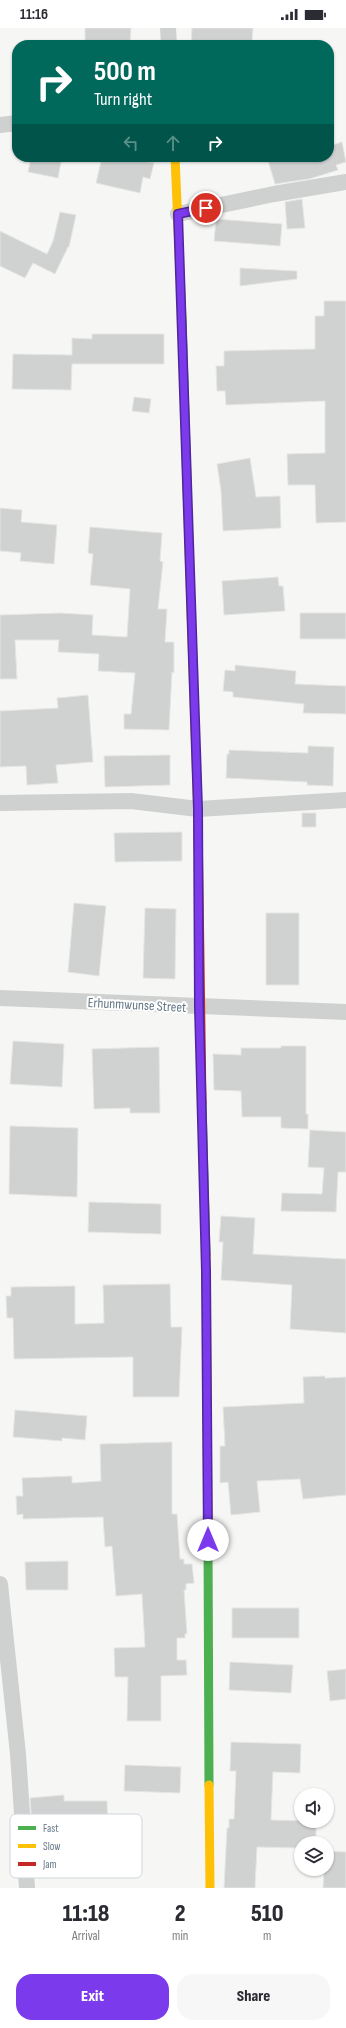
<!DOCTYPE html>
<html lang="en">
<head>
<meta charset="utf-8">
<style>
	:root { --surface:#fff; --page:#f7f7f7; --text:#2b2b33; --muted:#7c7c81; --accent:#7c3aed }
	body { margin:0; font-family:"Sofia Sans Condensed",sans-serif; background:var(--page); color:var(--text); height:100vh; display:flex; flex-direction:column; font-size:15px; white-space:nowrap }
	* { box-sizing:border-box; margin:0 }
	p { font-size:13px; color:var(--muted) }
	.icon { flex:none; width:22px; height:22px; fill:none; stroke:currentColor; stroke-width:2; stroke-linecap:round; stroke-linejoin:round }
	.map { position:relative; height:1860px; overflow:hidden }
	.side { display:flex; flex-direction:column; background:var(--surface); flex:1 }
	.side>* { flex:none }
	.banner { position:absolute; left:12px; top:12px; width:322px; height:122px; border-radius:16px; box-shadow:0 1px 3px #0004; background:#00695c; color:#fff; overflow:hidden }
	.fabs { position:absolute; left:294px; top:1760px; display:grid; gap:8px }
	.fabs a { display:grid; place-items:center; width:40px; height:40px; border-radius:50%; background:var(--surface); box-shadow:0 1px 3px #0004; font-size:20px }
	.pin { position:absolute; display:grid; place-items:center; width:34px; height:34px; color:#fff; margin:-17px; border:2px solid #fff; border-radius:50%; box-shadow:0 1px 4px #0007 }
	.me { position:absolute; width:44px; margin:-22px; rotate:0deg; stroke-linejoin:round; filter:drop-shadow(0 0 3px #0008) }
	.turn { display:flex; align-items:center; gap:14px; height:84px; padding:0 16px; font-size:18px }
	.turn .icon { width:52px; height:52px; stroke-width:2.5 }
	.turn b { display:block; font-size:28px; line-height:34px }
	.lanes { display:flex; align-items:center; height:38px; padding:0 16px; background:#0003; justify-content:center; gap:20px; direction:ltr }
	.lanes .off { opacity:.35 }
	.eta { display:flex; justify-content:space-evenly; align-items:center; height:68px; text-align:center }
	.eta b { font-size:24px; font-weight:800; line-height:28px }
	.primary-button { display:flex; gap:8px; margin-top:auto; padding:8px 16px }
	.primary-button a { flex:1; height:46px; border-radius:16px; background:var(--accent); color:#fff; font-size:16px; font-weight:800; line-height:46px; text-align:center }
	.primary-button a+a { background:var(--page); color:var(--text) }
	.status { display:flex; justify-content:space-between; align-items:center; height:28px; padding:0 20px; background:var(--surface); direction:ltr }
	.status svg { height:11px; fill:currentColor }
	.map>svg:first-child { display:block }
	.building { fill:#d0d1d1; stroke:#e6e6e4 }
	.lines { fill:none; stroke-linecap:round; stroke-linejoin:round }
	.street { stroke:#cfd1d1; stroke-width:16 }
	.fast { stroke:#4caf50; stroke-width:9 }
	.slow { stroke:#ffc107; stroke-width:9 }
	.jam { stroke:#c62828; stroke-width:9 }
	.route-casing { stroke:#51269a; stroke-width:10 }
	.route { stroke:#7c3aed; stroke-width:7 }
	.labels { text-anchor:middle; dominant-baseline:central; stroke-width:4; stroke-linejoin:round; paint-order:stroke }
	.street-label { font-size:14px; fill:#647786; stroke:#fff }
	.key { fill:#fff; stroke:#d0d6db; stroke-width:1 }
	.key-label { font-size:11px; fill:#647786 }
</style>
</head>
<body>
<div class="status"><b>11:16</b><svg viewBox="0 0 49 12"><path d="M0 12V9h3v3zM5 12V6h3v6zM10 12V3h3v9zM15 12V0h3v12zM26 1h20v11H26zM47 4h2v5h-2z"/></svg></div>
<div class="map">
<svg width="346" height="1860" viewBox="0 0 346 1860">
	<rect width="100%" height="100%" fill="#f6f6f5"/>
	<path class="building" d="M 85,0 L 131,0 L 130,17 L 85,17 Z
		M 192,0 L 253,0 L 252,17 L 191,17 Z
		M 342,114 L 346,134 L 336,137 L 338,142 L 309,151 L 275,156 L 267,129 L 329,129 L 329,118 Z
		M 31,129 L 62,129 L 58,150 L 28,144 Z
		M 102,129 L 124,129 L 154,135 L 150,151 L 143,149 L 140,165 L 96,155 Z
		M 302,171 L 305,200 L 287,201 L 285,174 Z
		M 60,184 L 76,187 L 69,219 L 68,219 L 55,246 L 33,235 L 25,250 L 0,238 L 0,203 L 47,226 L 53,213 Z
		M 216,191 L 282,196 L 280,218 L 214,213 Z
		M 240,240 L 297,243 L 297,251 L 240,258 Z
		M 324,273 L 346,273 L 346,494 L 316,495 L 315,457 L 288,457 L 287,426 L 325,425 L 325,373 L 226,377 L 225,363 L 217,363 L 216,338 L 224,338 L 224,323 L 315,321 L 315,288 L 324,288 Z
		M 92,306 L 164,306 L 164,336 L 72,336 L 71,362 L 12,361 L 13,326 L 72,327 L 72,310 L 92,311 Z
		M 134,369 L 151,371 L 149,385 L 132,383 Z
		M 250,430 L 256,469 L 280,468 L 281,500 L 223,503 L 221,463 L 217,436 Z
		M 0,480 L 22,482 L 21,494 L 57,497 L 54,536 L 20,533 L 21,525 L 0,523 Z
		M 90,499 L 162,505 L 160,533 L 163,534 L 158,581 L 167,581 L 165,614 L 174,614 L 174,645 L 172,644 L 169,702 L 124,701 L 124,686 L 131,686 L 135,645 L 98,643 L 99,626 L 58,624 L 59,612 L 15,612 L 17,651 L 0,651 L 0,587 L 60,585 L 93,587 L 92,607 L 127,609 L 130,561 L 90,557 L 93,526 L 88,525 Z
		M 278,549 L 279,558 L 283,558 L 285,583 L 224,587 L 222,553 Z
		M 300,585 L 346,585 L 346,611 L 300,611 Z
		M 235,637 L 296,643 L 295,656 L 346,658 L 346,686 L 303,685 L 304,676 L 233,669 L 233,664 L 223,663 L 225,642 L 235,643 Z
		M 88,667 L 93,734 L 56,737 L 58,755 L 27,757 L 26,738 L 0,739 L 0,683 L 58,680 L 57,670 Z
		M 308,718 L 334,719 L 333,758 L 307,757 L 307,754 L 226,750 L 227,726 L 229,726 L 229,722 L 308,725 Z
		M 170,727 L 170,757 L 105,759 L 104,728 Z
		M 302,785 L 316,785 L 316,799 L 302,799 Z
		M 182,804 L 182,833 L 115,834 L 114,805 Z
		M 74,875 L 106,878 L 99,948 L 68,944 Z
		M 145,880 L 176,881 L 175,951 L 143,950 Z
		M 266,885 L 299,885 L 299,957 L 266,957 Z
		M 13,1013 L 64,1016 L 62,1059 L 10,1056 Z
		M 281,1018 L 306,1018 L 306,1086 L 308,1086 L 308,1101 L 281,1100 L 281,1089 L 242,1089 L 241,1063 L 214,1062 L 213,1026 L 241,1027 L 241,1020 L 281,1020 Z
		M 159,1019 L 160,1085 L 130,1085 L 130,1080 L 94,1081 L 92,1021 Z
		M 10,1098 L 78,1100 L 77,1169 L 9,1166 Z
		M 310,1102 L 346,1104 L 346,1144 L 338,1144 L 336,1184 L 281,1183 L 282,1165 L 322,1166 L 324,1140 L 308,1139 Z
		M 89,1174 L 161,1176 L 161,1206 L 88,1204 Z
		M 221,1188 L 255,1190 L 253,1226 L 346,1231 L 346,1305 L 290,1301 L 292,1257 L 221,1252 L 223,1214 L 219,1214 Z
		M 170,1256 L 171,1299 L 182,1299 L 179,1369 L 133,1369 L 133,1329 L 14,1331 L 13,1290 L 7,1290 L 6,1268 L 11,1268 L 11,1259 L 75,1258 L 75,1296 L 104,1295 L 103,1257 Z
		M 325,1348 L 325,1350 L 346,1349 L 346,1467 L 303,1471 L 300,1451 L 257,1453 L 260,1484 L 231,1487 L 228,1454 L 220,1455 L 220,1418 L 225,1418 L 223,1379 L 304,1375 L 303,1349 Z
		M 15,1382 L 87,1388 L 85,1412 L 62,1410 L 62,1413 L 13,1409 Z
		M 172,1414 L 172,1486 L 177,1486 L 180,1531 L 184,1531 L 184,1536 L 192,1536 L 194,1555 L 186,1556 L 186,1562 L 184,1562 L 187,1606 L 185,1606 L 185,1610 L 177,1610 L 177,1632 L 186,1632 L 187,1647 L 161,1648 L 161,1693 L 127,1693 L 128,1649 L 115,1649 L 114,1620 L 145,1619 L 142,1566 L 116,1568 L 112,1518 L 105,1519 L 103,1489 L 23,1491 L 23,1486 L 17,1487 L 16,1468 L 23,1468 L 22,1450 L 72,1448 L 72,1455 L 101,1453 L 100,1416 Z
		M 68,1533 L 68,1562 L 26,1562 L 25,1534 Z
		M 232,1580 L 299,1580 L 299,1610 L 232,1610 Z
		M 230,1634 L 293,1637 L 291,1665 L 229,1662 Z
		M 346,1641 L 346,1671 L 330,1673 L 327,1643 Z
		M 231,1714 L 301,1716 L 300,1745 L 273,1744 L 271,1792 L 316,1793 L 316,1815 L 301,1815 L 301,1819 L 298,1820 L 257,1819 L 255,1860 L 224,1860 L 227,1800 L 229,1800 L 229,1791 L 234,1791 L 236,1743 L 230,1743 Z
		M 125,1737 L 181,1739 L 180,1765 L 124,1763 Z
		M 64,1767 L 64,1773 L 107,1773 L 108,1805 L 71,1805 L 71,1794 L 32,1797 L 30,1770 Z
		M 327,1823 L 346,1824 L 346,1860 L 323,1860 L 324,1841 L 327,1841 Z"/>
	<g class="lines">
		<path class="street" d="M 168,0 L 169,17
			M 0,97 L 17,95
			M 178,186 L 274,166 L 346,154
			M 0,775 L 131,773 L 198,781 L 346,772
			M 0,970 L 346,984
			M 0,1556 L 18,1726 L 27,1860"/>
		<path class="fast" d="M 182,291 L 188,489
			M 202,1075 L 206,1226
			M 208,1512 L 209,1757"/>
		<path class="slow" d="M 175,129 L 182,291
			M 188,489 L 198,792
			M 206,1226 L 208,1512
			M 209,1757 L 210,1860"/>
		<path class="jam" d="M 198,792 L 202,1075"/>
	</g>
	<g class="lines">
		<defs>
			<path id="route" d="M 206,180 L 178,186 L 198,781 L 199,979 L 206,1243 L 208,1512"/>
		</defs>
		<use href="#route" class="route-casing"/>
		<use href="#route" class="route"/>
	</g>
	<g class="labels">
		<g class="street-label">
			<text transform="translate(137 977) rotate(3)">Erhunmwunse Street</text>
		</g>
	</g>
	<rect x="10" y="1786" width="132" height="64" rx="6" class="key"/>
	<rect x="18" y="1798" width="18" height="4" fill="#4caf50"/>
	<rect x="18" y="1816" width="18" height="4" fill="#ffc107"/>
	<rect x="18" y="1834" width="18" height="4" fill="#c62828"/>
	<g class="key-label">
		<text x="43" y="1804">Fast</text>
		<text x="43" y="1822">Slow</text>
		<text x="43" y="1840">Jam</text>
	</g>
</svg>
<div class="fabs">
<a><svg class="icon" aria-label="sound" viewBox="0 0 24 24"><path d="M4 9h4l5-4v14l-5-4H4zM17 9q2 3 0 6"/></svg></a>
<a><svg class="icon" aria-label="layers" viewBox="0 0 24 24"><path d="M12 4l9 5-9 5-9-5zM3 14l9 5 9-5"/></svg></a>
</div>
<div class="pin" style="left:206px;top:180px;background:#d93025"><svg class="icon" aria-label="arrive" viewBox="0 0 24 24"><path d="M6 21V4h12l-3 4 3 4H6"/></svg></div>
<svg class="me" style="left:208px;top:1512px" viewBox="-20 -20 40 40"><circle r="19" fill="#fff"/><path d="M0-13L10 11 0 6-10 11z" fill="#7c3aed"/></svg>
<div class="banner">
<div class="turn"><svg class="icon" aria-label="right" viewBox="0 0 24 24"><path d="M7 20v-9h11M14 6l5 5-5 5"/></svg><div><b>500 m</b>Turn right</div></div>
<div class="lanes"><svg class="icon off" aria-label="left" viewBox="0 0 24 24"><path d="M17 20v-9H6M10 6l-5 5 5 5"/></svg><svg class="icon off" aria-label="ahead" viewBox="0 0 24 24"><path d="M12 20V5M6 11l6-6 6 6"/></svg><svg class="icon" aria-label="right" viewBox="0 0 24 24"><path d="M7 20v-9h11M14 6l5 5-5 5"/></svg></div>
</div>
</div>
<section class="side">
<div class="eta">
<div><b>11:18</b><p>Arrival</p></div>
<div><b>2</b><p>min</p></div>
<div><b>510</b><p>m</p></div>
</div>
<div class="primary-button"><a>Exit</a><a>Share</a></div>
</section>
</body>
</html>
